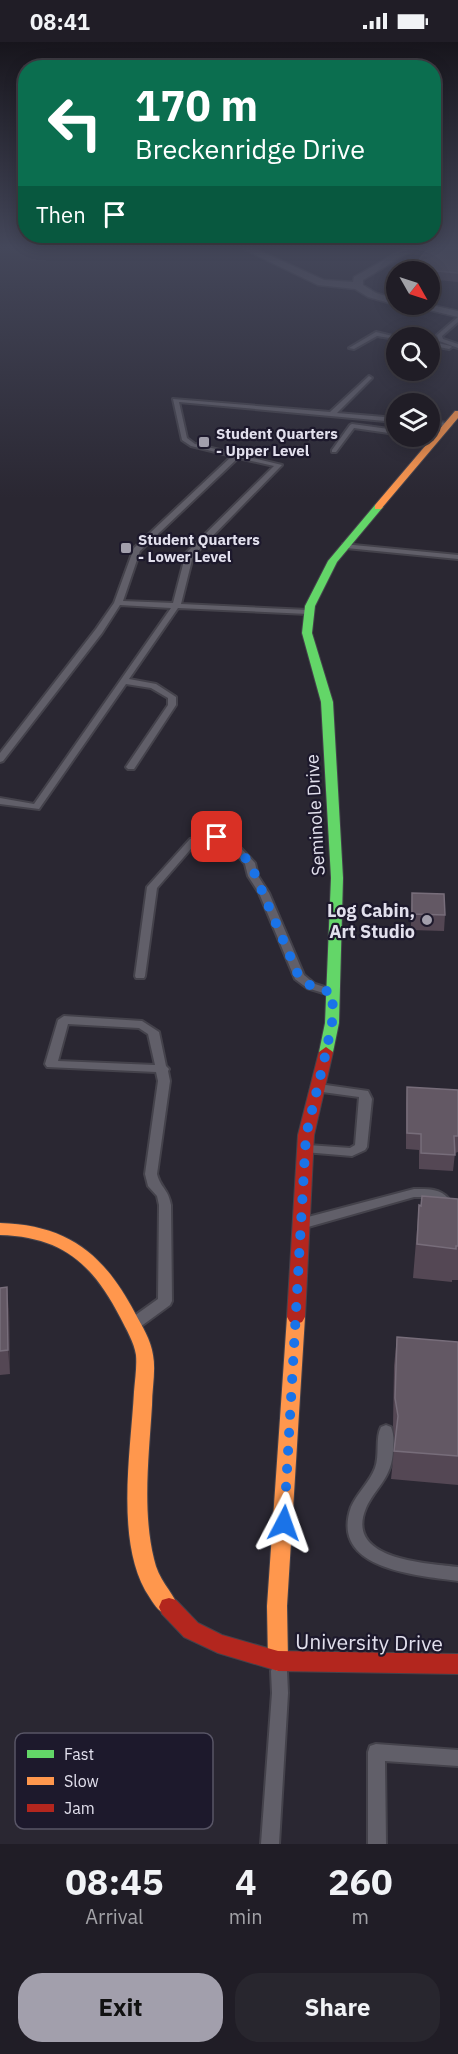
<!DOCTYPE html>
<html lang="en">
<head>
<meta charset="utf-8">
<style>
	:root { --surface:#201d26; --page:#28262e; --text:#f1f3f6; --muted:#a2a2a7; --line:#3d3b43; --accent:#a29fac }
	body { margin:0; font-family:"IBM Plex Sans",sans-serif; background:var(--page); color:var(--text); height:100vh; display:flex; flex-direction:column; font-size:22px; white-space:nowrap }
	* { box-sizing:border-box; margin:0 }
	p { font-size:20px; color:var(--muted) }
	.icon { flex:none; width:33px; height:33px; fill:none; stroke:currentColor; stroke-width:2; stroke-linecap:round; stroke-linejoin:round }
	.map { position:relative; height:1802px; overflow:hidden }
	.panel { display:flex; flex-direction:column; background:var(--surface); flex:1 }
	.panel>* { flex:none }
	.hud { position:absolute; left:18px; top:18px; width:423px; height:183px; border-radius:24px; box-shadow:0 3px 15px #0003,0 0 0 2px var(--line); background:#0b6e4f; color:#fff; overflow:hidden }
	.needle { width:39px; rotate:129deg }
	.tools { position:absolute; left:386px; top:219px; display:grid; gap:12px }
	.tools a { display:grid; place-items:center; width:54px; height:54px; border-radius:50%; background:var(--surface); box-shadow:0 3px 15px #0003,0 0 0 2px var(--line); font-size:30px }
	.pin { position:absolute; display:grid; place-items:center; width:51px; height:51px; color:#fff; margin:-26px; border-radius:12px; box-shadow:0 3px 9px #0006 }
	.me { position:absolute; width:66px; margin:-33px; rotate:4deg; stroke-linejoin:round; filter:drop-shadow(0 0 4px #0008) }
	.turn { display:flex; align-items:center; gap:21px; height:126px; padding:0 18px; font-size:27px }
	.turn .icon { width:78px; height:78px; stroke-width:2.5 }
	.turn b { display:block; font-size:42px; line-height:51px }
	.then { display:flex; align-items:center; height:57px; padding:0 18px; background:#0003; gap:12px; font-size:22px }
	.eta { display:flex; justify-content:space-evenly; align-items:center; height:102px; text-align:center }
	.eta b { font-size:36px; font-weight:700; line-height:42px }
	.button { display:flex; gap:12px; margin-top:auto; padding:12px 18px }
	.button a { flex:1; height:69px; border-radius:24px; background:var(--accent); color:#111; font-size:24px; font-weight:700; line-height:69px; text-align:center }
	.button a+a { background:var(--page); color:var(--text) }
	.status { display:flex; justify-content:space-between; align-items:center; height:42px; padding:0 30px; background:var(--surface); direction:ltr }
	.status svg { height:16px; fill:currentColor }
	.map>svg:first-child { display:block }
	.lines { fill:none; stroke-linecap:round; stroke-linejoin:round }
	.lane-casing { stroke:#44424b; stroke-width:4 }
	.street-casing { stroke:#44424b; stroke-width:3 }
	.fast-casing { stroke:#44424b; stroke-width:2 }
	.slow-casing { stroke:#44424b; stroke-width:2 }
	.jam-casing { stroke:#44424b; stroke-width:2 }
	.lane { fill:#615f69; fill-rule:evenodd }
	.street { fill:#615f69; fill-rule:evenodd }
	.fast { fill:#63d668; fill-rule:evenodd }
	.slow { fill:#ff974d; fill-rule:evenodd }
	.jam { fill:#b3261e; fill-rule:evenodd }
	.wall { fill:#544754 }
	.shaded-wall { fill:#3d343f }
	.building { fill:#635864; stroke:#776d7a; stroke-width:1.5 }
	.route { stroke:#1a73e8; stroke-width:10; stroke-dasharray:0 18 }
	.poi-dot { fill:#a29fac; stroke:#1d192c; stroke-width:2 }
	.labels { text-anchor:middle; dominant-baseline:central; stroke-width:4.5; stroke-linejoin:round; paint-order:stroke }
	.far-poi-label { font-size:15px; font-weight:bold; fill:#e2e0ed; stroke:#1d192c; text-anchor:start }
	.street-label { font-size:18px; fill:#e2e0ed; stroke:#1d192c }
	.poi-label { font-size:18px; font-weight:bold; fill:#e2e0ed; stroke:#1d192c; text-anchor:end }
	.near-street-label { font-size:21px; fill:#e2e0ed; stroke:#1d192c }
	.key { fill:#1d192c; stroke:#585566; stroke-width:1.5 }
	.key-label { font-size:16px; fill:#e2e0ed }
</style>
</head>
<body>
<div class="status"><b>08:41</b><svg viewBox="0 0 49 12"><path d="M0 12V9h3v3zM5 12V6h3v6zM10 12V3h3v9zM15 12V0h3v12zM26 1h20v11H26zM47 4h2v5h-2z"/></svg></div>
<div class="map">
<svg width="458" height="1802" viewBox="0 0 458 1802">
	<rect width="100%" height="100%" fill="#2a2732"/>
	<g class="lines">
		<defs>
			<path id="lane" d="M 458,275 L 458,280 L 442,294 L 443,297 L 458,302 L 458,306 L 439,299 L 437,293 Z
				M 376,290 L 401,296 L 396,296 L 396,297 L 377,294 L 354,307 L 349,306 Z
				M 429,299 L 451,304 L 452,305 L 449,307 L 429,303 Z
				M 369,334 L 372,336 L 337,371 L 396,376 L 396,380 L 179,360 L 187,396 L 195,402 L 282,423 L 193,514 L 181,562 L 308,568 L 312,570 L 308,572 L 178,566 L 129,637 L 156,642 L 176,655 L 176,663 L 134,727 L 128,727 L 126,725 L 168,663 L 168,656 L 151,646 L 126,642 L 39,767 L 0,762 L 0,756 L 34,762 L 171,566 L 120,563 L 102,591 L 3,719 L 0,720 L 0,711 L 96,587 L 114,561 L 134,506 L 232,414 L 191,404 L 182,398 L 173,357 L 330,370 ZM 238,416 L 274,424 L 186,511 L 173,561 L 123,559 L 140,509 Z
				M 429,379 L 448,381 L 451,383 L 448,385 L 429,383 Z
				M 352,382 L 396,388 L 396,392 L 354,386 L 336,410 L 332,410 L 332,408 L 350,383 Z
				M 414,394 L 423,394 L 435,401 L 430,402 Z
				M 343,502 L 458,513 L 458,517 L 346,506 L 343,506 Z
				M 217,792 L 238,803 L 255,821 L 258,834 L 269,851 L 304,933 L 315,942 L 334,948 L 335,950 L 334,952 L 330,953 L 307,946 L 295,937 L 259,851 L 248,834 L 245,822 L 232,807 L 216,798 L 196,801 L 157,846 L 145,934 L 144,936 L 136,936 L 135,934 L 147,845 L 190,797 Z
				M 64,974 L 142,979 L 159,990 L 166,1024 L 169,1027 L 168,1029 L 170,1039 L 157,1132 C 161,1147 168,1146 171,1163 L 172,1259 L 170,1263 L 140,1285 L 135,1286 L 130,1285 L 128,1281 L 130,1277 L 158,1257 L 159,1163 L 157,1154 L 148,1144 L 145,1132 L 158,1039 L 156,1030 L 47,1025 L 45,1022 L 58,978 ZM 68,982 L 139,986 L 148,992 L 155,1023 L 58,1019 Z
				M 319,1042 L 368,1049 L 372,1057 L 367,1105 L 365,1108 L 352,1114 L 304,1110 L 302,1107 L 304,1104 L 308,1103 L 350,1106 L 355,1103 L 359,1055 L 315,1049 L 313,1046 L 315,1043 Z
				M 414,1147 C 427,1147 439,1146 448,1156 L 445,1170 L 441,1172 L 437,1170 L 435,1167 L 436,1158 L 430,1155 L 414,1155 L 308,1185 L 304,1183 L 302,1180 L 304,1177 L 308,1175 Z
				M 386,1383 L 391,1385 C 394,1392 394,1400 393,1408 C 392,1437 376,1444 366,1466 C 344,1518 426,1521 458,1525 L 458,1539 C 417,1533 329,1528 351,1465 C 357,1451 370,1440 375,1426 C 380,1413 375,1396 381,1385 Z
				M 279,1621 L 285,1624 L 287,1629 L 288,1651 L 279,1802 L 261,1802 L 272,1651 L 271,1629 L 273,1624 Z
				M 376,1702 L 458,1708 L 458,1724 L 385,1719 L 386,1802 L 368,1802 L 368,1710 L 370,1704 Z"/>
			<path id="street" d="M 237,204 L 249,204 L 324,238 L 353,240 L 354,235 L 409,204 L 420,204 L 363,238 L 363,243 L 376,251 L 396,257 L 396,262 L 399,262 L 396,263 L 368,255 L 355,247 L 318,243 Z
				M 404,262 L 427,262 L 458,269 L 458,275 Z"/>
			<path id="fast" d="M 375,463 L 383,465 L 337,520 L 315,564 L 312,591 L 333,660 L 343,836 L 339,981 L 333,1010 L 326,1015 L 319,1010 L 325,981 L 331,836 L 321,660 L 302,591 L 305,564 L 328,519 Z"/>
			<path id="slow" d="M 455,369 L 458,369 L 458,376 L 381,467 L 375,467 L 375,463 Z
				M 0,1181 C 68,1183 104,1212 135,1271 C 142,1284 151,1298 153,1313 C 156,1329 152,1346 152,1363 C 149,1413 142,1468 154,1517 C 158,1537 171,1548 179,1565 L 176,1572 L 169,1574 C 160,1571 155,1564 150,1556 C 114,1504 131,1409 134,1350 C 135,1337 137,1325 136,1313 C 134,1300 126,1287 120,1275 C 92,1221 62,1195 0,1193 Z
				M 296,1268 L 302,1270 L 305,1275 L 287,1564 L 288,1619 L 285,1626 L 278,1629 L 271,1626 L 268,1619 L 267,1564 L 287,1275 L 290,1270 Z"/>
			<path id="jam" d="M 326,1005 L 333,1010 L 314,1093 L 305,1275 L 302,1280 L 296,1282 L 290,1280 L 287,1275 L 298,1093 L 319,1010 Z
				M 169,1556 L 176,1558 L 198,1581 L 222,1593 L 278,1609 L 458,1612 L 458,1632 L 278,1629 L 218,1611 L 184,1595 L 162,1572 L 159,1565 L 162,1558 Z"/>
		</defs>
		<use href="#lane" class="lane-casing"/>
		<use href="#street" class="street-casing"/>
		<use href="#fast" class="fast-casing"/>
		<use href="#slow" class="slow-casing"/>
		<use href="#jam" class="jam-casing"/>
		<use href="#lane" class="lane"/>
		<use href="#street" class="street"/>
		<use href="#fast" class="fast"/>
		<use href="#slow" class="slow"/>
		<use href="#jam" class="jam"/>
	</g>
	<path class="wall" d="M 458,204 L 458,240 L 437,238 L 429,249 L 429,230 Z
		M 412,851 L 445,873 L 444,889 L 411,888 L 411,866 Z
		M 407,1045 L 458,1048 L 458,1110 L 455,1111 L 453,1129 L 419,1127 L 419,1108 L 406,1107 L 406,1061 Z
		M 458,1157 L 458,1238 L 452,1238 L 452,1240 L 413,1236 L 419,1163 L 421,1164 Z
		M 0,1246 L 9,1268 L 10,1332 L 0,1333 Z
		M 397,1295 L 458,1300 L 458,1443 L 391,1437 L 395,1399 L 393,1384 L 394,1324 Z"/>
	<path class="shaded-wall" d="M 437,229 L 437,238 L 429,249 L 429,240 Z
		M 7,1245 L 9,1268 L 10,1332 L 8,1308 Z"/>
	<path class="building" d="M 430,204 L 458,204 L 458,231 L 437,229 L 429,240 L 429,230 L 409,230 Z
		M 412,851 L 444,852 L 445,873 L 412,872 Z
		M 407,1045 L 458,1048 L 458,1094 L 454,1094 L 455,1113 L 421,1111 L 421,1092 L 407,1091 Z
		M 422,1154 L 458,1157 L 458,1204 L 456,1204 L 456,1207 L 417,1202 L 419,1163 L 421,1164 Z
		M 7,1245 L 8,1308 L 0,1309 L 0,1246 Z
		M 397,1295 L 458,1300 L 458,1414 L 394,1409 L 398,1374 L 395,1356 Z"/>
	<linearGradient id="sky" x2="0" y2="1"><stop stop-color="#17151c"/><stop offset="0.45" stop-color="#44475a"/><stop offset="1" stop-color="#44475a" stop-opacity="0"/></linearGradient>
	<rect width="458" height="456" fill="url(#sky)"/>
	<g class="lines">
		<path class="route" d="M 217,795 L 235,805 L 250,821 L 299,935 L 311,944 L 333,951 L 332,981 L 324,1019 L 306,1093 L 284,1481"/>
	</g>
	<g class="poi-dot">
		<rect x="198" y="394" width="12" height="12" rx="3"/>
		<rect x="120" y="500" width="12" height="12" rx="3"/>
		<circle cx="427" cy="878" r="6"/>
	</g>
	<g class="labels">
		<g class="far-poi-label">
			<text x="216" y="391">Student Quarters<tspan x="216" dy="17">- Upper Level</tspan></text>
			<text x="138" y="497">Student Quarters<tspan x="138" dy="17">- Lower Level</tspan></text>
		</g>
		<g class="street-label">
			<text transform="translate(315 773) rotate(-93)">Seminole Drive</text>
		</g>
		<g class="poi-label">
			<text x="415" y="868">Log Cabin,<tspan x="415" dy="21">Art Studio</tspan></text>
		</g>
		<g class="near-street-label">
			<text transform="translate(369 1600) rotate(1)">University Drive</text>
		</g>
	</g>
	<rect x="15" y="1691" width="198" height="96" rx="9" class="key"/>
	<rect x="27" y="1708" width="27" height="8" fill="#63d668"/>
	<rect x="27" y="1735" width="27" height="8" fill="#ff974d"/>
	<rect x="27" y="1762" width="27" height="8" fill="#b3261e"/>
	<g class="key-label">
		<text x="64" y="1718">Fast</text>
		<text x="64" y="1745">Slow</text>
		<text x="64" y="1772">Jam</text>
	</g>
</svg>
<div class="tools">
<a><svg class="needle" viewBox="-14 -14 28 28"><path d="M0-13l5 13h-10z" fill="#e53935"/><path d="M0 13l5-13h-10z" fill="#a2a2a7"/></svg></a>
<a><svg class="icon" aria-label="search" viewBox="0 0 24 24"><circle cx="10" cy="10" r="6"/><path d="M15 15l6 6"/></svg></a>
<a><svg class="icon" aria-label="layers" viewBox="0 0 24 24"><path d="M12 4l9 5-9 5-9-5zM3 14l9 5 9-5"/></svg></a>
</div>
<div class="pin" style="left:217px;top:795px;background:#d93025"><svg class="icon" aria-label="arrive" viewBox="0 0 24 24"><path d="M6 21V4h12l-3 4 3 4H6"/></svg></div>
<svg class="me" style="left:284px;top:1481px" viewBox="-20 -20 40 40"><path d="M0-17L14 15 0 8-14 15z" fill="#1a73e8" stroke="#fff" stroke-width="4"/></svg>
<div class="hud">
<div class="turn"><svg class="icon" aria-label="left" viewBox="0 0 24 24"><path d="M17 20v-9H6M10 6l-5 5 5 5"/></svg><div><b>170 m</b>Breckenridge Drive</div></div>
<div class="then">Then<svg class="icon" aria-label="arrive" viewBox="0 0 24 24"><path d="M6 21V4h12l-3 4 3 4H6"/></svg></div>
</div>
</div>
<section class="panel">
<div class="eta">
<div><b>08:45</b><p>Arrival</p></div>
<div><b>4</b><p>min</p></div>
<div><b>260</b><p>m</p></div>
</div>
<div class="button"><a>Exit</a><a>Share</a></div>
</section>
</body>
</html>
